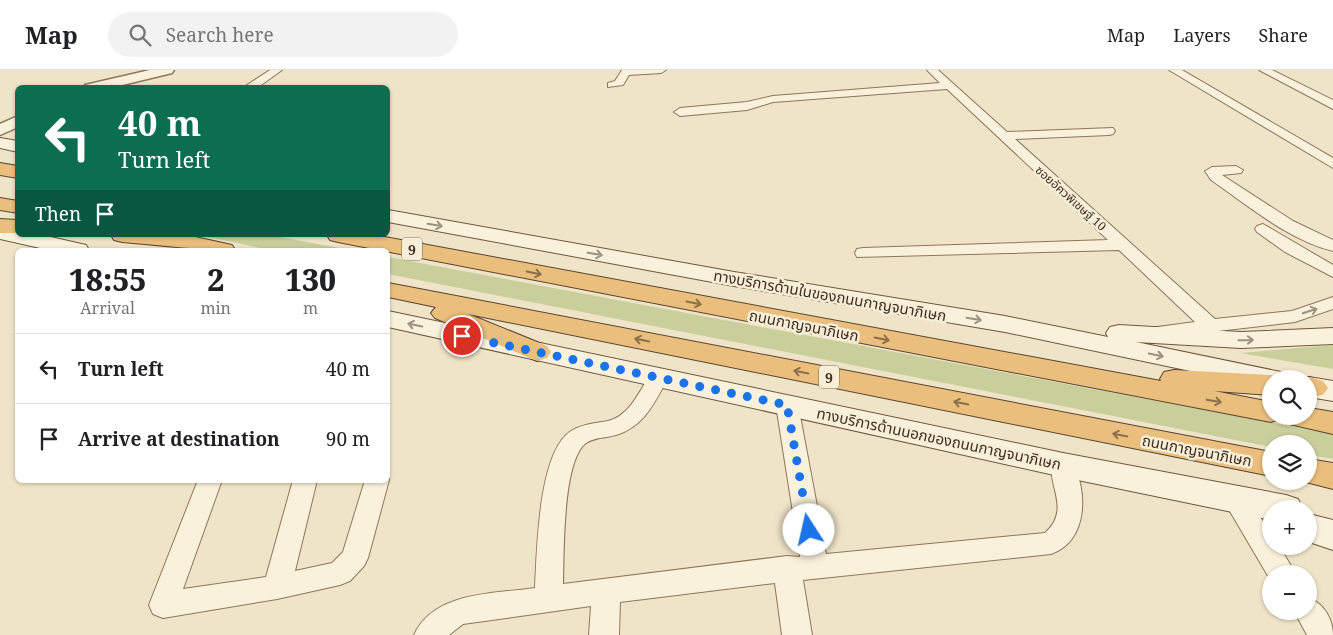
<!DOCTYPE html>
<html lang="en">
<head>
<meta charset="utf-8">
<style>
	:root { --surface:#fff; --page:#f2f2f2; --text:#202124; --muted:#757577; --line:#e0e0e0 }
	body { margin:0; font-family:"Noto Serif","Noto Sans Thai",serif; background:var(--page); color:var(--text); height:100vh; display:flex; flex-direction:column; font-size:19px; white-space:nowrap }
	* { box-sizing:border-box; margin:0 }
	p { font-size:16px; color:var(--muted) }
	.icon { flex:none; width:28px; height:28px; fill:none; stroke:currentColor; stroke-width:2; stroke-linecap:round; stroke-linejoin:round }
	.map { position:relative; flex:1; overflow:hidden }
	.details { position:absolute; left:15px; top:178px; width:375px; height:235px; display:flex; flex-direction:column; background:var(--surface); border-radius:8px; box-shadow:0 1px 4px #0004 }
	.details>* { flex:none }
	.top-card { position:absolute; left:15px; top:15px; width:375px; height:152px; border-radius:8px; box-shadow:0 1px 4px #0004; background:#0b6e4f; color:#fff; overflow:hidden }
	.buttons { position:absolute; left:1262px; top:300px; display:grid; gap:10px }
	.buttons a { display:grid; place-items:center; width:55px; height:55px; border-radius:50%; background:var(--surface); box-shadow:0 1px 4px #0004; font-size:25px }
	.pin { position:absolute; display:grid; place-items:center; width:42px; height:42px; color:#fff; margin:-21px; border:2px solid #fff; border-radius:50%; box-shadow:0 1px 5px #0007 }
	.me { position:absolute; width:55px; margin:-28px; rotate:350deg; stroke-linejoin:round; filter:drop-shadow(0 0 4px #0008) }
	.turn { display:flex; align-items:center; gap:18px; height:105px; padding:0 20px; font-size:22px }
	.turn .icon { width:65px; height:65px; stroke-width:2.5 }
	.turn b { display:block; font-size:35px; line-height:42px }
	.then { display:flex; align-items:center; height:48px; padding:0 20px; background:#0003; gap:10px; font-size:19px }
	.eta { display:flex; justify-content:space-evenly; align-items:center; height:85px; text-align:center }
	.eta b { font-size:30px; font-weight:800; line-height:35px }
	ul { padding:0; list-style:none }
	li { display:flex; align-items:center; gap:15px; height:70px; padding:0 20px; border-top:1px solid var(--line) }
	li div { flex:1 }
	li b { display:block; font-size:19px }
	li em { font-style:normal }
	header { display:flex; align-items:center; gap:30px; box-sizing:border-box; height:70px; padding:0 25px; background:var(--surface); border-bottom:1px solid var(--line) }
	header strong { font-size:24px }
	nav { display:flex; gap:28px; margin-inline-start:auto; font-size:18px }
	.search { width:350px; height:45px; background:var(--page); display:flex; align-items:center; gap:12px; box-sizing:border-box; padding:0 18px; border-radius:28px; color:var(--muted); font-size:19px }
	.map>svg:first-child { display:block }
	.green { fill:#c9cf9b }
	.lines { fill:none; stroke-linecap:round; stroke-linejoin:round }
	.minor-casing { stroke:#8d765c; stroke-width:2 }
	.tertiary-casing { stroke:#8d765c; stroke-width:3 }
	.secondary-casing { stroke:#6f573f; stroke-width:2 }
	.trunk-casing { stroke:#5b4430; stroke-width:2 }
	.minor { fill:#faf1dc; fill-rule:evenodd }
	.tertiary { fill:#faf1dc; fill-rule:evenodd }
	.secondary { fill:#faf1dc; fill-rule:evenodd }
	.trunk { fill:#eabe7c; fill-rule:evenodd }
	.oneway { stroke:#9c907e }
	.oneway2 { stroke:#8b6f49 }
	.route { stroke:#1a73e8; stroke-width:9; stroke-dasharray:0 16.2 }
	.labels { text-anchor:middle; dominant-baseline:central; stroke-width:5; stroke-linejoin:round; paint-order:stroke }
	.far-street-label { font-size:12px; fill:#3d2e20; stroke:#f7eed8 }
	.shield { fill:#f7eed8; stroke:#756857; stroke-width:1 }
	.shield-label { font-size:14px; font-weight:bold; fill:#3d2e20 }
	.street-label { font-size:15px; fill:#3d2e20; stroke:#f7eed8 }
</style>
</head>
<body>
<header>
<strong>Map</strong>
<div class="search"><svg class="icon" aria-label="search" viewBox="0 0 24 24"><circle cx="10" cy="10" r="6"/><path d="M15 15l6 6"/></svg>Search here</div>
<nav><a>Map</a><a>Layers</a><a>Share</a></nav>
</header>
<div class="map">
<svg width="1333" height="565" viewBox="0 0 1333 565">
	<rect width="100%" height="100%" fill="#f0e4c8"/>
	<path class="green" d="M 198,165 L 269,165 L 350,180 L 270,180 Z
		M 388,187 L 1333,364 L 1333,389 L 1309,385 L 1309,374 L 1271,374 L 1271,377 L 388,204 Z
		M 1333,275 L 1333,299 L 1240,283 Z"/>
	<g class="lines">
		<defs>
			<path id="minor" d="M 270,0 L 282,0 L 257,18 L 244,17 Z
				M 622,0 L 666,0 L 661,3 L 629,5 L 623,15 L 608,17 L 608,13 L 615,11 Z
				M 927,0 L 938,0 L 1007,62 L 1113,58 L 1115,61 L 1113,64 L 1109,65 L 1015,69 L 1215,249 L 1292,241 L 1333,227 L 1333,239 L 1295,252 L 1157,268 L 1150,266 L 1147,262 L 1150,258 L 1195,252 L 1119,180 L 857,187 L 855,183 L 857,179 L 863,178 L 1108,170 L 947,19 L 773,32 L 747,40 L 680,46 L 674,42 L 680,38 L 747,32 L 773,26 L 940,13 Z
				M 1169,0 L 1182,0 L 1333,88 L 1333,98 Z
				M 1259,0 L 1272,0 L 1333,30 L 1333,39 Z
				M 1236,96 L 1243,100 L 1241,103 L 1222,105 L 1293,151 L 1333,170 L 1333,181 C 1288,170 1249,136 1211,110 L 1205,101 L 1212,97 Z
				M 1263,154 L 1333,195 L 1333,207 L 1285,182 L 1257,162 L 1255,159 L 1257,156 Z
				M 658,301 L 665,303 L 668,308 C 655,332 644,357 616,365 C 606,368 595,367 586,373 C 562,391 564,485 563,514 L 787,486 L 800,487 L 776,335 L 779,330 L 787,328 L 795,330 L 798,335 L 826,484 L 1045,463 C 1074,437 1042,411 1055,389 L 1063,386 L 1071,389 C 1088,419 1089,471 1051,484 L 803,510 L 812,565 L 782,565 L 775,513 L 620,532 L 619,565 L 589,565 L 591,536 L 463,554 L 449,565 L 414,565 C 434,521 495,524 535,518 C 537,481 538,382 571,361 C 582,354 596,353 608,351 C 630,346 640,320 651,303 Z
				M 388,407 L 389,410 L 368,488 L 364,496 L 350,511 L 340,515 L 277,529 L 163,548 L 153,544 L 149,535 L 198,410 L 222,410 L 183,519 L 266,507 L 293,410 L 317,410 L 295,501 L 332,493 L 343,482 L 365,410 L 388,410 Z
				M 1241,428 L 1250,431 L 1271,464 L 1271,476 L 1279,476 L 1296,504 L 1271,504 L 1271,511 L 1228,438 L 1232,431 Z
				M 1309,528 C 1324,534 1333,549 1333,565 L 1307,565 L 1294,541 L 1309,541 Z"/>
			<path id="tertiary" d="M 150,0 L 174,0 L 172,3 L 110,18 L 83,18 L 85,15 Z
				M 18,46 L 18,57 L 0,65 L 0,54 Z"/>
			<path id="secondary" d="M 0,68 L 18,71 L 18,82 L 0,78 Z
				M 388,140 L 734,202 L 1005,246 L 1108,267 L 1106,263 L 1110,257 L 1119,255 L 1241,262 L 1333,258 L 1333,274 L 1241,278 L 1136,272 L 1281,302 L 1285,309 L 1271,309 L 1271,318 L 1005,262 L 734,216 L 388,152 Z
				M 0,155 L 18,159 L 18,165 L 42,165 L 86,175 L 89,180 L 49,180 L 0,169 Z
				M 388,241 L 1063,383 L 1286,425 L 1298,429 L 1303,439 L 1271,439 L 1271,450 L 1063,407 L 388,257 Z
				M 1309,307 L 1333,311 L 1333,331 L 1309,327 L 1309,309 L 1304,309 Z
				M 1309,444 L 1333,450 L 1333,480 L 1309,472 Z"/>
			<path id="trunk" d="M 0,93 L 18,96 L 18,108 L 0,105 Z
				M 0,128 L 18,131 L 18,143 L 0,140 Z
				M 0,149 L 18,150 L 18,163 L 0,163 Z
				M 111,165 L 186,165 L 232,175 L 235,180 C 197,180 160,175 122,172 L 114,170 Z
				M 327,165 L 374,165 L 1161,311 L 1160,309 L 1164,302 L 1174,300 L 1271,305 L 1282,309 L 1271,309 L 1271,325 L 1214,321 L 1271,332 L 1271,346 L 1309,346 L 1309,338 L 1333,342 L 1333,364 L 1285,353 L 1282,348 L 1271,352 L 338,172 L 330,170 Z
				M 388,213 L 1271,382 L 1271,406 L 468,244 L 547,276 L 551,282 L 547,288 L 537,291 L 435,248 L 431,243 L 436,237 L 388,227 Z
				M 1309,307 L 1323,311 L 1328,318 L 1323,325 L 1309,327 L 1309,309 L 1304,309 Z
				M 1309,389 L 1333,393 L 1333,419 L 1302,411 L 1309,411 Z"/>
		</defs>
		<use href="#minor" class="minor-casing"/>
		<use href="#tertiary" class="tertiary-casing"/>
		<use href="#secondary" class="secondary-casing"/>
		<use href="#trunk" class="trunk-casing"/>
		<use href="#minor" class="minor"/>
		<use href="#tertiary" class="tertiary"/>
		<use href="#secondary" class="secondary"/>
		<use href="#trunk" class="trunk"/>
	</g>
	<defs><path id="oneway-shaft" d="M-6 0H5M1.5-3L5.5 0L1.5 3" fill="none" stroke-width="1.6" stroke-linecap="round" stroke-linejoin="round" transform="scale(1.25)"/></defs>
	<g class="oneway">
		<use href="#oneway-shaft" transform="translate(435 155) rotate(10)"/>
		<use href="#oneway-shaft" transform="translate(595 184) rotate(10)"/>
		<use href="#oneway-shaft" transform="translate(1310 241) rotate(-18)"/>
		<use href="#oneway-shaft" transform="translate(974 249) rotate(10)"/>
		<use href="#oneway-shaft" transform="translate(415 255) rotate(-168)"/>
		<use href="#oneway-shaft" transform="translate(1246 270) rotate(-1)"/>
		<use href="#oneway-shaft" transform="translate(1156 285) rotate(12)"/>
	</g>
	<g class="oneway2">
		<use href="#oneway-shaft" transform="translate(534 203) rotate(11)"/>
		<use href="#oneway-shaft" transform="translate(694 233) rotate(11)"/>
		<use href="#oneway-shaft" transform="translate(882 269) rotate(11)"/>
		<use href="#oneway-shaft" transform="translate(642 270) rotate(-169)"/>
		<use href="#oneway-shaft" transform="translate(801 302) rotate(-169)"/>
		<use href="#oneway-shaft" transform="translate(1214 331) rotate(10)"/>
		<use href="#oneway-shaft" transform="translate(961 333) rotate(-169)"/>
		<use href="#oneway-shaft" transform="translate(1120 365) rotate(-169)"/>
	</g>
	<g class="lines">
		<path class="route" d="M 462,266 L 787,335 L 809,460"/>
	</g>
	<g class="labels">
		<g class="far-street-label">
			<text transform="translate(1071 128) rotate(42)">ซอยอัศวพิเชษฐ์ 10</text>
		</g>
		<g class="shield">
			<rect x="402" y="167.5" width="20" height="23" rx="4"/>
			<rect x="819" y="295.5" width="20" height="23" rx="4"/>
		</g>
		<g class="shield-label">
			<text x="412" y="179">9</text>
			<text x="829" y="307">9</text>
		</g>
		<g class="street-label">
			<text transform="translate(830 225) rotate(10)">ทางบริการด้านในของถนนกาญจนาภิเษก</text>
			<text transform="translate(804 255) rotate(11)">ถนนกาญจนาภิเษก</text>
			<text transform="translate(939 368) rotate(12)">ทางบริการด้านนอกของถนนกาญจนาภิเษก</text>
			<text transform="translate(1197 380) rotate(11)">ถนนกาญจนาภิเษก</text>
		</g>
	</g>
</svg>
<div class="buttons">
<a><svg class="icon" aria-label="search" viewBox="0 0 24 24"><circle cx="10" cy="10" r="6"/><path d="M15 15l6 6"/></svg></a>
<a><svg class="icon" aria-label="layers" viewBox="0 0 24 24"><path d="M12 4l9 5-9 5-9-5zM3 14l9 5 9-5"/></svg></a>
<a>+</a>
<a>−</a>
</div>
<div class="pin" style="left:462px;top:266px;background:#d93025"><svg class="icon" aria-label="arrive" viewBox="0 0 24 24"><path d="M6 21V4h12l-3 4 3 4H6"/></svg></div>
<svg class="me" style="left:809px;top:460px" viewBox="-20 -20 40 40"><circle r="19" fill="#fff"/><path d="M0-13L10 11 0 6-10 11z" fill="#1a73e8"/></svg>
<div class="top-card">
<div class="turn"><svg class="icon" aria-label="left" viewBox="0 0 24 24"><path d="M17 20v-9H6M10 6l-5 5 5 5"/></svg><div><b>40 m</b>Turn left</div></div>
<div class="then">Then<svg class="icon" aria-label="arrive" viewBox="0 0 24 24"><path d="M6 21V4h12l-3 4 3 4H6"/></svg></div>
</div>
<section class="details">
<div class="eta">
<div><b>18:55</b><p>Arrival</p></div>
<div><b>2</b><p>min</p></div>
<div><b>130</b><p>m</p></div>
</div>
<ul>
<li><svg class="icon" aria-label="left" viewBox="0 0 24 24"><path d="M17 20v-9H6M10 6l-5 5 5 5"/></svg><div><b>Turn left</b></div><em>40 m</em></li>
<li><svg class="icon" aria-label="arrive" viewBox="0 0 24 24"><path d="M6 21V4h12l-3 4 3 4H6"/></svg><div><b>Arrive at destination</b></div><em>90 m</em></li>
</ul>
</section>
</div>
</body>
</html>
